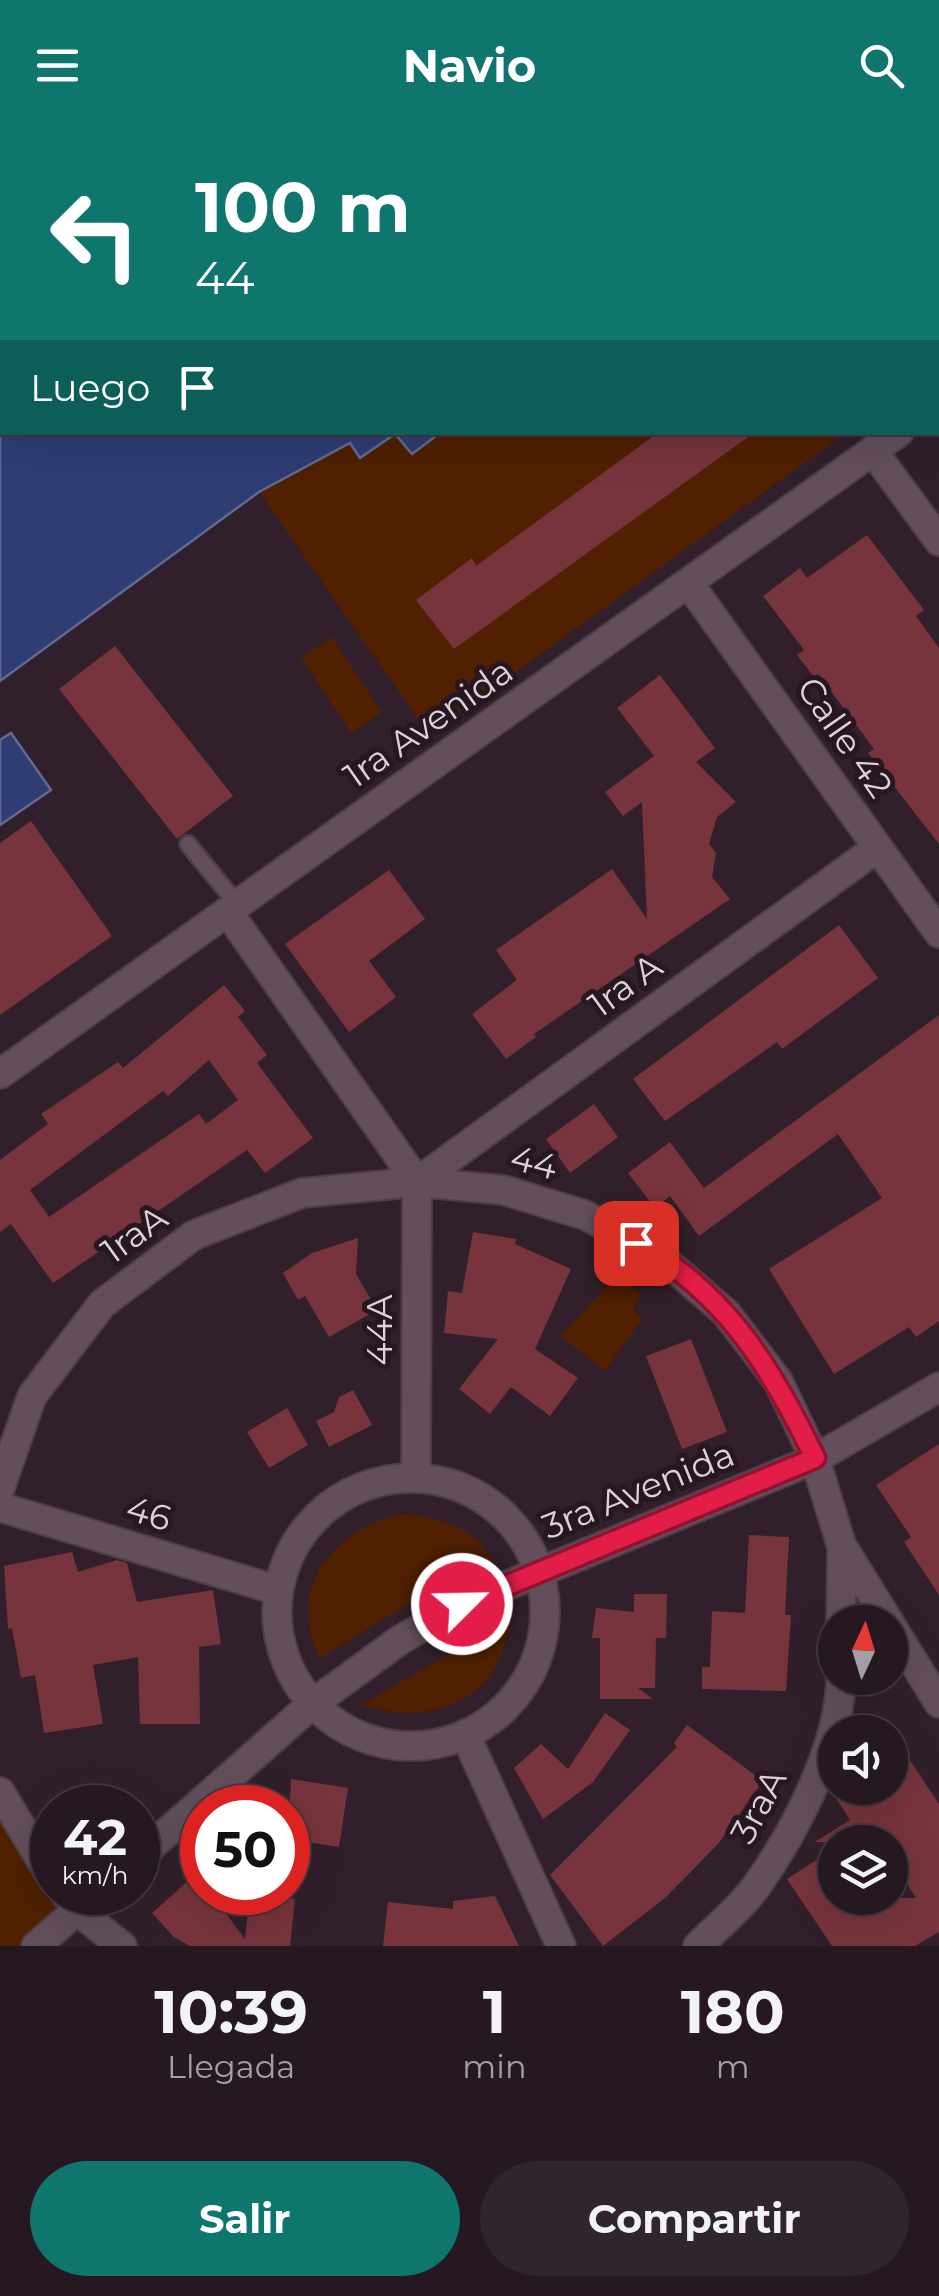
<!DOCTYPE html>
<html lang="es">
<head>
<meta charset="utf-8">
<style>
	:root { --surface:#251820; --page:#31252d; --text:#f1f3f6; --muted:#a3a0a5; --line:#42373e; --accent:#0f766e }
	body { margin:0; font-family:Montserrat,sans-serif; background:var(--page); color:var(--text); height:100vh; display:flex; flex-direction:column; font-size:38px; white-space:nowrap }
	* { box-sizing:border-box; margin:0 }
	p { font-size:32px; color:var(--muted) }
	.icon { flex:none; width:55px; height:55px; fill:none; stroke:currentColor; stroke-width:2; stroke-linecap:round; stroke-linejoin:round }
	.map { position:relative; height:1816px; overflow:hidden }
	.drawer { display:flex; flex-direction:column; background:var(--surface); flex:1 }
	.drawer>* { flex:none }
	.top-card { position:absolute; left:0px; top:0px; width:940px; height:305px; box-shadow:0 10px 40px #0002,0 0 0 2px var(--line); background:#0f766e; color:#fff; overflow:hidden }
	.needle { width:65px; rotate:4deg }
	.buttons { position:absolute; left:818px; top:1475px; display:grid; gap:20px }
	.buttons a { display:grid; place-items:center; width:90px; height:90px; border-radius:50%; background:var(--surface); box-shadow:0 10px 40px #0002,0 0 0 2px var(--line); font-size:50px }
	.speed { position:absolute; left:30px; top:1655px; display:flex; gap:20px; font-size:50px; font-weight:700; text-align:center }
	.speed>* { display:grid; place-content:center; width:130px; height:130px; border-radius:50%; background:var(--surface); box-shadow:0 10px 40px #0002,0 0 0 2px var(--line); line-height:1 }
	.speed small { font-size:25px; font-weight:400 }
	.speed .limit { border:15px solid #d22; background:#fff; color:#111 }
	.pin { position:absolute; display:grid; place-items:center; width:85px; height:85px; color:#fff; margin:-42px; border-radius:20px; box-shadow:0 5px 15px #0006 }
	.me { position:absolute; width:110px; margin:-55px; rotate:67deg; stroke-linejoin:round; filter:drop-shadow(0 0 8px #0008) }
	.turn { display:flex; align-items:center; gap:35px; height:210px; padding:0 30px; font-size:45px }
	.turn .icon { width:130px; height:130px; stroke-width:2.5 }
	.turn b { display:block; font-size:70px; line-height:85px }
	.then { display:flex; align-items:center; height:95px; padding:0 30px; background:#0003; gap:20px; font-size:38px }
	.eta { display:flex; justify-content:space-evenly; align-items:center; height:170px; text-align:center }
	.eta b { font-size:60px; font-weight:700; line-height:70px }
	.primary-button { display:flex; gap:20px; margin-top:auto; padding:20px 30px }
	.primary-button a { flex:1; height:115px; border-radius:60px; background:var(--accent); color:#fff; font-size:40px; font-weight:700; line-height:115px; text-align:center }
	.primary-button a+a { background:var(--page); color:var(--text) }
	header { display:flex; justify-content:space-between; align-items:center; height:130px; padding:0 30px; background:var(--accent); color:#fff; font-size:45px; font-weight:700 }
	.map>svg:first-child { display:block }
	.green { fill:#502000 }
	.water { fill:#2f3d73; stroke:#636a92; stroke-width:2.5 }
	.building { fill:#77343c; fill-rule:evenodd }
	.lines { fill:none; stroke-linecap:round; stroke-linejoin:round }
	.service-casing { stroke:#4b3e46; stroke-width:20 }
	.minor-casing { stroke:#4b3e46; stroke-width:32 }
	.tertiary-casing { stroke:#4b3e46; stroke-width:32 }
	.secondary-casing { stroke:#4b3e46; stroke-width:32 }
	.service { stroke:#624f5b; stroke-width:15 }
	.minor { stroke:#624f5b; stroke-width:28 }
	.tertiary { stroke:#624f5b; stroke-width:28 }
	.secondary { stroke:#624f5b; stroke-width:28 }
	.route-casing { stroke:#92132f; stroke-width:25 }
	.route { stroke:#e11d48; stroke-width:18 }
	.labels { text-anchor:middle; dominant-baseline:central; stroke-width:10; stroke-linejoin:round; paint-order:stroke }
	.street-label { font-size:35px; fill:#ddd2d9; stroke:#271721 }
</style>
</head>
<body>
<header><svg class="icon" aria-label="menu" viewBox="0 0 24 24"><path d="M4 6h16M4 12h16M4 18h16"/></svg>Navio<svg class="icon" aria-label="search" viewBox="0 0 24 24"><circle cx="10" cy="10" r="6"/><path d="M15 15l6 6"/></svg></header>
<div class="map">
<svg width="939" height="1816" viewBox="0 0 939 1816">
	<rect width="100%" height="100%" fill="#31202b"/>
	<path class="green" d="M 847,302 L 429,605 L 259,362 L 350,313 L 344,303 Z
		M 332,507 L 382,582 L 351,603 L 301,528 Z
		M 617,1146 L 641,1163 L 633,1179 L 642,1189 L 605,1241 L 560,1206 Z
		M 400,1384 C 439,1386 472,1396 494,1431 L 408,1474 L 320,1528 C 285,1457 332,1402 400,1384 Z
		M 511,1489 C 499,1571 436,1597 361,1575 Z
		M 0,1661 L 78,1781 L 36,1816 L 0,1816 Z"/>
	<path class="water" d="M 0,0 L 780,0 L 2,2 L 2,302 L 440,303 L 412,324 L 395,304 L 360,328 L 350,313 L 259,362 L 0,551 Z
		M 11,603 L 51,660 L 0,695 L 0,610 Z"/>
	<path class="building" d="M 659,302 L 755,302 L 454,519 L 416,470 L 472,428 L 476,436 Z
		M 867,405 L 924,480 L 916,486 L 939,518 L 939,714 L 868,623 L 874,619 L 818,544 L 814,547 L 797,525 L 804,520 L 763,466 L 800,438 L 807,448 Z
		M 115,516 L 233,666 L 177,709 L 59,559 Z
		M 660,545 L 715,618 L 696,632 L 736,672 L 717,687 L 709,714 L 716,723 L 712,747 L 730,769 L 534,904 L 536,907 L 506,929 L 472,884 L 517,850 L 496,820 L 612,739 L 647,789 L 642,672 L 623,686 L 605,662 L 654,626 L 617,578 Z
		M 31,691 L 112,806 L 0,885 L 0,713 Z
		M 389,740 L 425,789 L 369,831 L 396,867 L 349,902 L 285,814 Z
		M 839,795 L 878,848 L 782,919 L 777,912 L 665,991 L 633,949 Z
		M 224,855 L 245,881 L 238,887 L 267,925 L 257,933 L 313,1008 L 265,1043 L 247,1020 L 53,1153 L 11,1094 L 0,1102 L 0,1030 L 48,994 L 41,984 L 118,932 L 123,938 ZM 209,930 L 238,970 L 206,994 L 199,984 L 49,1087 L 30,1060 L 163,961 L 168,966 Z
		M 939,885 L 939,1191 L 916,1207 L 909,1197 L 834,1244 L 769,1139 L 882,1068 L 838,1004 L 699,1106 L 670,1066 L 655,1078 L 628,1043 L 670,1012 L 704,1058 Z
		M 594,974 L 618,1007 L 570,1043 L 546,1009 Z
		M 473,1102 L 516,1109 L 515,1114 L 571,1139 L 535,1219 L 578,1248 L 550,1286 L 511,1257 L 490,1284 L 459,1259 L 498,1209 L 444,1203 L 448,1161 L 462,1163 Z
		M 358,1108 L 356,1144 L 377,1180 L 329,1207 L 305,1166 L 298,1170 L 283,1143 L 312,1123 Z
		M 691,1209 L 727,1302 L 682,1319 L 646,1226 Z
		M 353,1260 L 372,1295 L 329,1317 L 316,1291 L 334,1282 L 339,1267 Z
		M 287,1278 L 308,1315 L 269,1338 L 247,1302 Z
		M 939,1314 L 939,1465 L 904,1412 L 911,1407 L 876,1355 Z
		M 749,1405 L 789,1407 L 785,1485 L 791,1485 L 786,1561 L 702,1559 L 702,1537 L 710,1537 L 712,1481 L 745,1483 Z
		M 72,1422 L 78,1442 L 117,1430 L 127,1433 L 137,1472 L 213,1460 L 221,1514 L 199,1517 L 200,1594 L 140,1594 L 138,1527 L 93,1535 L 103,1594 L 44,1603 L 35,1545 L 21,1548 L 12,1498 L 8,1499 L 4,1436 Z
		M 634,1464 L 667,1464 L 666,1508 L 656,1508 L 655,1558 L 638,1558 L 653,1569 L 600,1569 L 600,1508 L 592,1508 L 596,1478 L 634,1482 Z
		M 605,1583 L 630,1600 L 593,1652 L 543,1689 L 514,1638 L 541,1614 L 568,1639 Z
		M 687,1595 L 763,1651 L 718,1714 L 665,1768 L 603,1816 L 550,1745 L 677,1617 L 674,1613 Z
		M 890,1600 L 939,1674 L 939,1802 L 915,1816 L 832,1816 L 787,1749 L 835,1718 L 835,1768 L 916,1768 L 890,1728 L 890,1712 L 815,1712 L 850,1690 L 834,1665 L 846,1658 L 890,1658 Z
		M 291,1649 L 348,1658 L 339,1717 L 288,1709 Z
		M 196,1744 L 202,1762 L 210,1762 L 245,1809 L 250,1764 L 295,1769 L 290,1816 L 190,1816 L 174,1807 L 152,1783 Z
		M 495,1766 L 519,1816 L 383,1816 L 388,1772 L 453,1779 L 453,1771 Z"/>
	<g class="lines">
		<defs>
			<path id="service" d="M 188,714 L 237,774"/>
			<path id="minor" d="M 873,321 L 939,411
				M 228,782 L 417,1052
				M 417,1052 L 877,718
				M277 1482a134 134 0 1 1 268 0a134 134 0 1 1-268 0Z
				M 416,1348 L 417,1052
				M 0,1358 L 32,1266 L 102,1174 L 194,1105 L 302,1063 L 417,1052 L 503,1060 L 585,1085 L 661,1127 L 726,1183 L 778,1251 L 815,1329 L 842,1417 L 841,1492
				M 0,1377 L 277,1460
				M 843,1418 L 889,1492
				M 890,1494 L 939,1573
				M 465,1604 L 561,1816
				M 0,1662 L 52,1748
				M 64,1762 L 78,1781 L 122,1816
				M 698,1816 C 718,1796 742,1777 758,1754 C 796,1700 840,1615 841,1548"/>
			<path id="tertiary" d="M 938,275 L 939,273
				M 0,944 L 899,302"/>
			<path id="secondary" d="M 690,455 L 939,803
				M 138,1728 L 311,1575 L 400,1510 L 462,1474 L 815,1329 L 939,1257
				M 36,1816 L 98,1762"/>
		</defs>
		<use href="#service" class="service-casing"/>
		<use href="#minor" class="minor-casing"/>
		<use href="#tertiary" class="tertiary-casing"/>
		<use href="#secondary" class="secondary-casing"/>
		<use href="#service" class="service"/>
		<use href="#minor" class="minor"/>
		<use href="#tertiary" class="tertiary"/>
		<use href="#secondary" class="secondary"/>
	</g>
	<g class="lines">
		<defs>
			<path id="route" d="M 462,1474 L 815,1328 C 772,1239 726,1162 636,1113"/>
		</defs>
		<use href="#route" class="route-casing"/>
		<use href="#route" class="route"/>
	</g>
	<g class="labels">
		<g class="street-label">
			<text transform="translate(428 593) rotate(-35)">1ra Avenida</text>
			<text transform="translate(845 607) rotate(55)">Calle 42</text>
			<text transform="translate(625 855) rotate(-36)">1ra A</text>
			<text transform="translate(534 1032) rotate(14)">44</text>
			<text transform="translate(134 1104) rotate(-36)">1raA</text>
			<text transform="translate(379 1200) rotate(-90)">44A</text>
			<text transform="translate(638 1360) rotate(-22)">3ra Avenida</text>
			<text transform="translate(149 1383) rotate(17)">46</text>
			<text transform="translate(758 1676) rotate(-62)">3raA</text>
		</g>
	</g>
</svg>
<div class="buttons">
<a><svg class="needle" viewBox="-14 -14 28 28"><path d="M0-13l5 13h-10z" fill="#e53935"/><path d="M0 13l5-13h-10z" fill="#a3a0a5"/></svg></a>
<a><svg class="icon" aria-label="sound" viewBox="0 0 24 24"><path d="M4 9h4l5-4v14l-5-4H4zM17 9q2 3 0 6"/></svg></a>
<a><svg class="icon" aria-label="layers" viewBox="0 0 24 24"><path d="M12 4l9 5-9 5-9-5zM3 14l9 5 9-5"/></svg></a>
</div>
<div class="speed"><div>42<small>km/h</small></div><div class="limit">50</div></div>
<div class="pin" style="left:636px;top:1113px;background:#d93025"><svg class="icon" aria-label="arrive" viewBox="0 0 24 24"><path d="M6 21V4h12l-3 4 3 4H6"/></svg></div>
<svg class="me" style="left:462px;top:1474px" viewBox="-20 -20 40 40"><circle r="17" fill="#e11d48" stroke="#fff" stroke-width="3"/><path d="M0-11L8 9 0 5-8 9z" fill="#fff"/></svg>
<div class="top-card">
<div class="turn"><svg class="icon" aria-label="left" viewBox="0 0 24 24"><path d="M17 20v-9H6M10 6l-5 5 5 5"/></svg><div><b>100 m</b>44</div></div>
<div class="then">Luego<svg class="icon" aria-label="arrive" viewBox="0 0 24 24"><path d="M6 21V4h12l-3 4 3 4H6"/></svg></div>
</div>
</div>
<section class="drawer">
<div class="eta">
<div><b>10:39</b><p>Llegada</p></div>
<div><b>1</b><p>min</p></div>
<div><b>180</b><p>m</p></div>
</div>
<div class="primary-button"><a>Salir</a><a>Compartir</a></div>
</section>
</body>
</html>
